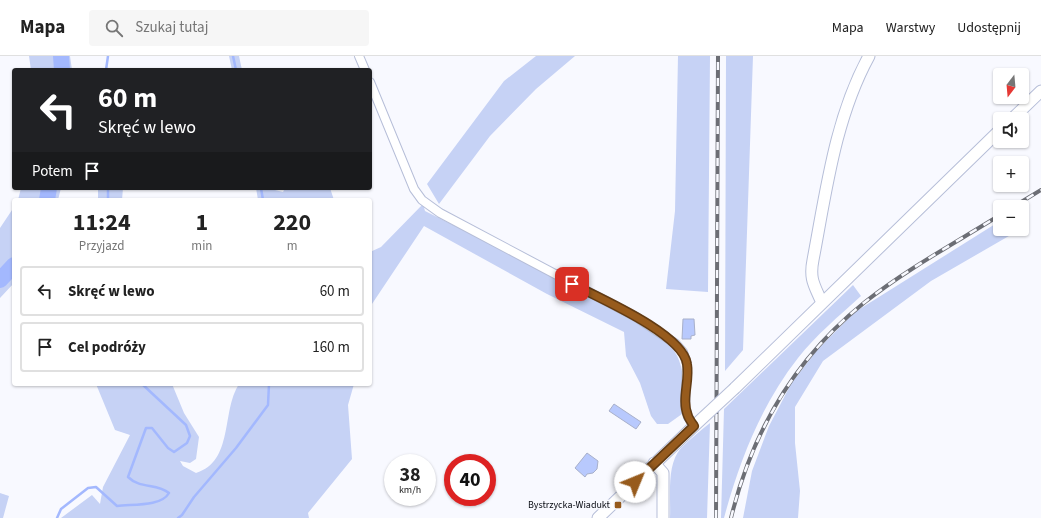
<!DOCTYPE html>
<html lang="pl">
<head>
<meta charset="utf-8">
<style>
	:root { --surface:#fff; --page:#f6f6f6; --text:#222; --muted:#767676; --line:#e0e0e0 }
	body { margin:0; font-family:"Source Sans 3",sans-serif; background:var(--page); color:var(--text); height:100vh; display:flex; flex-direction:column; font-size:15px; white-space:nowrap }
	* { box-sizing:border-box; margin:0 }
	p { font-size:13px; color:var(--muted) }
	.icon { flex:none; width:22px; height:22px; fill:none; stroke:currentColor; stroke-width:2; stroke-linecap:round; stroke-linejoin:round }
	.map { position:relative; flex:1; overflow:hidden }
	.drawer { position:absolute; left:12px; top:142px; width:360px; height:188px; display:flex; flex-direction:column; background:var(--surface); border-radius:4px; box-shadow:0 1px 3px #0004 }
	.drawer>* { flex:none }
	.banner { position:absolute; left:12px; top:12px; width:360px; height:122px; border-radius:4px; box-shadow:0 1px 3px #0004; background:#202124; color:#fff; overflow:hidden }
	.needle { width:26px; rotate:196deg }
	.fabs { position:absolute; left:993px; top:12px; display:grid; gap:8px }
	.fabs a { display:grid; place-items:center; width:36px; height:36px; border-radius:4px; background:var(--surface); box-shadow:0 1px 3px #0004; font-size:20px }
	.speed { position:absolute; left:384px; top:398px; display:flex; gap:8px; font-size:20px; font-weight:700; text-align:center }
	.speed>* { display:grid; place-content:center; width:52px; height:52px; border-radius:50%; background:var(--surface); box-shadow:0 1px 3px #0004; line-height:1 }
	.speed small { font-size:10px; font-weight:400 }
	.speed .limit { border:6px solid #d22; background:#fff; color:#111 }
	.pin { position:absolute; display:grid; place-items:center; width:34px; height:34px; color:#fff; margin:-17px; border-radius:8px; box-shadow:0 2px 6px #0006 }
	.me { position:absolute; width:44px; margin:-22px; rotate:45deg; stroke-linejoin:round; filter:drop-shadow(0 0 3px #0008) }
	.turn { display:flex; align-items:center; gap:14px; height:84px; padding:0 20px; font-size:18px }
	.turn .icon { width:52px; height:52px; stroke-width:2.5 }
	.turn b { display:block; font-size:28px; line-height:34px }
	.then { display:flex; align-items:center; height:38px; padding:0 20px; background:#0003; gap:8px; font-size:15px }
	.eta { display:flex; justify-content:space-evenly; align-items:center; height:68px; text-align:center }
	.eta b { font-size:24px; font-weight:700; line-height:28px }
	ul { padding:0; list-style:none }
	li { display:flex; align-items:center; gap:12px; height:50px; margin:0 8px 6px; padding:0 12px; border:2px solid var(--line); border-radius:4px }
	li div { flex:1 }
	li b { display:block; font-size:15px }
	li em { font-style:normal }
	header { display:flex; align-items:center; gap:24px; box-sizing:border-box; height:56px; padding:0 20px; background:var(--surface); border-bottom:1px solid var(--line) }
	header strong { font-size:19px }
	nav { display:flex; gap:22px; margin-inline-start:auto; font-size:14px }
	.search { width:280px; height:36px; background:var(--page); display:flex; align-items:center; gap:10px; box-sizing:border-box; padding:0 14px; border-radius:4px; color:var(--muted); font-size:15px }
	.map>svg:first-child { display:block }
	.green { fill:#c6d2f5 }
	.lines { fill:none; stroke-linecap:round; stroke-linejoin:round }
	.stream { stroke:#a3b8fe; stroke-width:2.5 }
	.river { stroke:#a3b8fe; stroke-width:16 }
	.building { fill:#b8c9fd; stroke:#a8b0ca }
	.street-casing { stroke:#b6bed8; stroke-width:10 }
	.secondary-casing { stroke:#b6bed8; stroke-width:13 }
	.street { stroke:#fff; stroke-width:8 }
	.secondary { stroke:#fff; stroke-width:11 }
	.rail-casing { stroke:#6c6e75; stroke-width:4 }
	.rail { stroke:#f8f9ff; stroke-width:2.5; stroke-dasharray:8; stroke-linecap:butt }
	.secondary-bridge-casing { stroke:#b6bed8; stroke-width:13; stroke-linecap:butt }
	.secondary-bridge { stroke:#fff; stroke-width:11 }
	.route-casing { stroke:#623b13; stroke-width:10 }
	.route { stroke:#975b1d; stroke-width:7 }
	.poi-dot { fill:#975b1d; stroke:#f8f9ff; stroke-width:1.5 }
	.labels { text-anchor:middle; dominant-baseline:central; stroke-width:3; stroke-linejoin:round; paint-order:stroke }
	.poi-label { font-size:10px; fill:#080b13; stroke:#f8f9ff; text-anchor:end }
</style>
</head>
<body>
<header>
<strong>Mapa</strong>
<div class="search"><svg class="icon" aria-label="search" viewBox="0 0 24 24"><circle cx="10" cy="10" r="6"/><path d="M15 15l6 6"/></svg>Szukaj tutaj</div>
<nav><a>Mapa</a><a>Warstwy</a><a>Udostępnij</a></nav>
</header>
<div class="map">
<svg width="1041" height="462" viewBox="0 0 1041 462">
	<rect width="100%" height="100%" fill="#f8f9ff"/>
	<path class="green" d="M 29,0 L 70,0 L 72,14 L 31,14 Z
		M 229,0 L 239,0 L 242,14 L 232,14 Z
		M 536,0 L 575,0 L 536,33 L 490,80 L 439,148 L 427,128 L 504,25 Z
		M 678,0 L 710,0 L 708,236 L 666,233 L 675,155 Z
		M 726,0 L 753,0 L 743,294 L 725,315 Z
		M 21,132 L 61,132 L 58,144 L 18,144 Z
		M 98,132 L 123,132 L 122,144 L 98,144 Z
		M 256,132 L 267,132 L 283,136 L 285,132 L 330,132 L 334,144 L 258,144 Z
		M 423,148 L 425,155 L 479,182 L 654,276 C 660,281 666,285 671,291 C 687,308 683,337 682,358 L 668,368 L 657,368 L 651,360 L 640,327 L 626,300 L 624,276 L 547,238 L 424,170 L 370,251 L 370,196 L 381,191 Z
		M 14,151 L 14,227 L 0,242 L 0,172 Z
		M 1000,165 L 1000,173 L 1021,173 L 931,225 L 823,305 L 795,351 L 795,387 L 800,435 L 798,462 L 743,462 L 752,415 L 769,370 L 791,328 L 817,294 L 855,256 Z
		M 853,229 L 861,240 C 839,260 816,279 798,302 C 761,349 739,406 724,462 L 721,462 L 724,353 Z
		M 96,328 L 172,328 L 184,357 L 199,381 L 196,403 L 190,407 L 180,405 L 183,410 L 196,417 C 234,405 221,356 239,328 L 354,328 L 348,349 L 352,403 L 308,457 L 309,462 L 61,462 L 92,439 L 100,448 L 103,431 L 130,379 L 115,374 Z
		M 710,367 L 707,462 L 670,462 C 671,441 666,409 681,392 C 690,383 700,375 710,367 Z
		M 0,437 L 9,440 L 3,462 L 0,462 Z"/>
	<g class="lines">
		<path class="stream" d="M 233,0 L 236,14
			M 106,14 L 108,0
			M 261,132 L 263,144
			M 108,144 L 108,132
			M 57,462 L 61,453 L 88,432 L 96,431 L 117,450 C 132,448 161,451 169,437 C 157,427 140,433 128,421 L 146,372 L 152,372 L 168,392 L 174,396 L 187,387 L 190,380 L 186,369 L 142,328
			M 178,462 L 182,459 L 194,441 L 236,392 L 268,349 L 269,328"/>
		<path class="river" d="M 61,0 L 62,14
			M 47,144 L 49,132
			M 0,224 L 14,209"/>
	</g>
	<path class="building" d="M 683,263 L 694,263 L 695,279 L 691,280 L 691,283 L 682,283 Z
		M 614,348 L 641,366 L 636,373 L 609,355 Z
		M 587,397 L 598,405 L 597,413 L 593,417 L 587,418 L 585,421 L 575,412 Z"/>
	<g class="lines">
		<defs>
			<path id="street" d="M 359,0 L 365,14
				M 370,26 L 414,133 L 422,144 L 440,157 L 636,261 L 676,288 L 683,296 L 687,308 L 685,351 L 688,361 L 694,370"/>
			<path id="secondary" d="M 1012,63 L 1041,35
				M 822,247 C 815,230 809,224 813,204 C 826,136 835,62 869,0
				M 735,332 L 1000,74
				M 654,407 L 663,417 L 663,462
				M 598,462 L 694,370"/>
		</defs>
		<use href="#street" class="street-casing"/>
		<use href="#secondary" class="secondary-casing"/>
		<use href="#street" class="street"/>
		<use href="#secondary" class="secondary"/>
		<defs>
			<path id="rail" d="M 1013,151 L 1041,134
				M 716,462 L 718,0
				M 731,462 C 752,376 796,301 865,246 C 907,213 955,187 1000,159"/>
		</defs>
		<use href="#rail" class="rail-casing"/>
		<use href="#rail" class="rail"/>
		<defs>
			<path id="secondary-bridge" d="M 694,370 L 735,332"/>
		</defs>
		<use href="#secondary-bridge" class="secondary-bridge-casing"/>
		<use href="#secondary-bridge" class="secondary-bridge"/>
	</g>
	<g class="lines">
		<defs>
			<path id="route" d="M 572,228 C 599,242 683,278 687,308 C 690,325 681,343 688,360 C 689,363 692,367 694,370 L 635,426"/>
		</defs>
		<use href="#route" class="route-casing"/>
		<use href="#route" class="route"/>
	</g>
	<rect class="poi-dot" x="614" y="445" width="8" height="8" rx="2"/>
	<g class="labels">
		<g class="poi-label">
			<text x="610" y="449">Bystrzycka-Wiadukt</text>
		</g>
	</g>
</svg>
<div class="fabs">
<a><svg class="needle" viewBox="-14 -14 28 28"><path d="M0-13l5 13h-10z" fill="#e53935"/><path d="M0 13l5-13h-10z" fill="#767676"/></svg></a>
<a><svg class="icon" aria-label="sound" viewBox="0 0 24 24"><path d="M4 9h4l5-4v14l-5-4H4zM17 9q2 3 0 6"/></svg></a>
<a>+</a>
<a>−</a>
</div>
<div class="speed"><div>38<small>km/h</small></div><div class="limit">40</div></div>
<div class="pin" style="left:572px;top:228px;background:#d93025"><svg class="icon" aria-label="arrive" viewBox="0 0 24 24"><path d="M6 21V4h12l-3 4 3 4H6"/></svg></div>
<svg class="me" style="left:635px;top:426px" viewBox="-20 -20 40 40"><circle r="19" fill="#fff"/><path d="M0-13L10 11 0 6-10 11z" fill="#975b1d"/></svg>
<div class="banner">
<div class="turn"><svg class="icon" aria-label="left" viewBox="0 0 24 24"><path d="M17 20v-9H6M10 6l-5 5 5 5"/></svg><div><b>60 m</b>Skręć w lewo</div></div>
<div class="then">Potem<svg class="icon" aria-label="arrive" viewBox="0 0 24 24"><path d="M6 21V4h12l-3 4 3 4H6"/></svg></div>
</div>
<section class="drawer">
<div class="eta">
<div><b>11:24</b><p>Przyjazd</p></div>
<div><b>1</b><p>min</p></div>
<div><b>220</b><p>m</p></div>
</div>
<ul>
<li><svg class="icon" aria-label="left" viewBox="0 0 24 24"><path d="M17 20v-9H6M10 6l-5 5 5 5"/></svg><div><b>Skręć w lewo</b></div><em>60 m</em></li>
<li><svg class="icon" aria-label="arrive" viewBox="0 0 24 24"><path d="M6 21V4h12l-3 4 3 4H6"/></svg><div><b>Cel podróży</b></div><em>160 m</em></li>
</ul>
</section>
</div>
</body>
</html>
